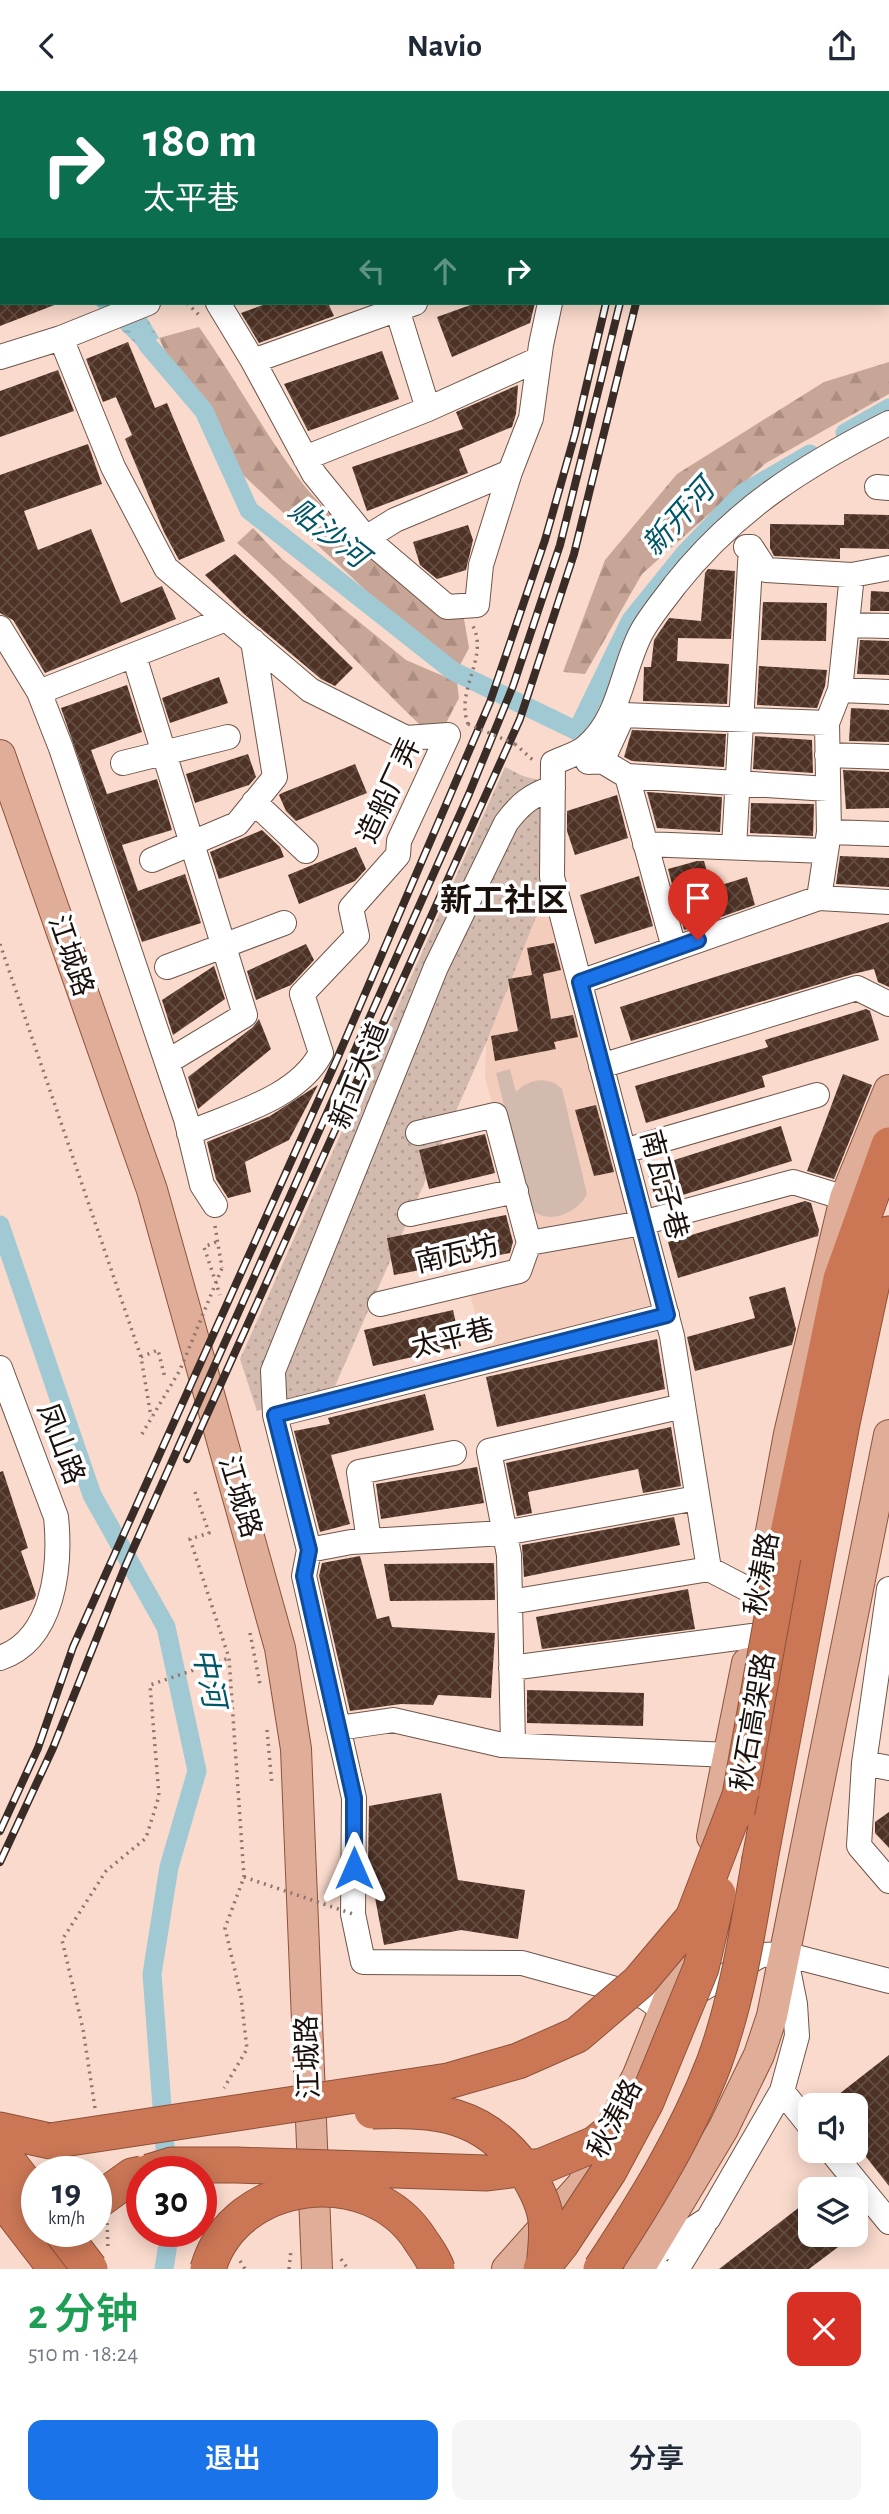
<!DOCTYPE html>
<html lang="zh">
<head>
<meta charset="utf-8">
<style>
	:root { --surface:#fff; --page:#f6f6f7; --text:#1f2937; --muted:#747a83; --accent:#1a73e8 }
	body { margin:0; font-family:"Alegreya Sans","Noto Sans SC",sans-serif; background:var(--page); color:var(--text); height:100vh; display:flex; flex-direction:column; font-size:26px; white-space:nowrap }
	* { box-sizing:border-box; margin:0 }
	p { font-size:23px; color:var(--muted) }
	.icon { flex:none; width:38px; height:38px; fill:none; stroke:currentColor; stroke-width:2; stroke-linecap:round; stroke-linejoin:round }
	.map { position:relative; height:2178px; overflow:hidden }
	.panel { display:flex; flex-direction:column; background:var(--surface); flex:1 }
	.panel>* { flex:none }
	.top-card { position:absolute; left:0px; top:0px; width:889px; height:214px; box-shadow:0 4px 18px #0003; background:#0b6e4f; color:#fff; overflow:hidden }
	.fabs { position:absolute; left:798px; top:2002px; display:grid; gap:14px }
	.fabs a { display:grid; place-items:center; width:70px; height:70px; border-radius:14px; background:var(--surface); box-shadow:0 4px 18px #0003; font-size:35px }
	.speed { position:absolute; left:21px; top:2065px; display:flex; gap:14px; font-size:35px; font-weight:700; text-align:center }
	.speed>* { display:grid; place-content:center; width:91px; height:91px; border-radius:50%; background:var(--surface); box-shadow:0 4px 18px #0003; line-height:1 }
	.speed small { font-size:18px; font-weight:400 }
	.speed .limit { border:10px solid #d22; background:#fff; color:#111 }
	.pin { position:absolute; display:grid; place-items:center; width:60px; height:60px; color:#fff; margin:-72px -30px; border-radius:50% 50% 50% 0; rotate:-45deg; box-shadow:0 0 7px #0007 }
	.pin .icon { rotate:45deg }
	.me { position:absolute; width:77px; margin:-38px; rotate:0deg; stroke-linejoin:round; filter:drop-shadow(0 0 5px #0008) }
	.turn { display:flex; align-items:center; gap:24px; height:147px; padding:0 28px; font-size:32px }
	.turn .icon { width:91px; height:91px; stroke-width:2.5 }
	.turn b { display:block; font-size:49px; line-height:60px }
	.lanes { display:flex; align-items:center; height:66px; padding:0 28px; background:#0003; justify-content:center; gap:35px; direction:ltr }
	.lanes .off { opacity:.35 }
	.round { display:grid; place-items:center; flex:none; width:74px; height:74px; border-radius:14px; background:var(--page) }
	.summary { display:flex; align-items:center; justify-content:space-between; height:119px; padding:0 28px }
	h1 { font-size:42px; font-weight:600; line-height:52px; color:#1e9e55 }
	.primary-button { display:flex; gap:14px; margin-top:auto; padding:14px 28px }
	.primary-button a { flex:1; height:80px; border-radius:14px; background:var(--accent); color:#fff; font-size:28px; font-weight:600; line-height:80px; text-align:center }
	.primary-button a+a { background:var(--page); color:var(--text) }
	header { display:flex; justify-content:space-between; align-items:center; height:91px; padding:0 28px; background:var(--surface); font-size:32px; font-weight:600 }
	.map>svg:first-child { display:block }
	.built { fill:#f3ccbb }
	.grass { fill:url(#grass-dots) }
	.forest { fill:url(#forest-firs) }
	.garden { fill:#d3baaf }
	.water { fill:url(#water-rules) }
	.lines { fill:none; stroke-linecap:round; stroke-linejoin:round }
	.canal { stroke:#a1c9d4; stroke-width:19 }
	.building { fill:url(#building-cross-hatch) }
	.minor-casing { stroke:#6f554a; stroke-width:26 }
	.major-casing { stroke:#8d533b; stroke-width:32 }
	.highway-casing { stroke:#8d533b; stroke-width:37 }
	.path { stroke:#8a766c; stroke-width:3.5; stroke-dasharray:2 5; stroke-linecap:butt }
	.minor { stroke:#fff; stroke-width:24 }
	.major { stroke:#e0ad99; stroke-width:30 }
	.highway { stroke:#cb7755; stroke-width:35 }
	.rail-casing { stroke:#392c26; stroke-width:8 }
	.rail { stroke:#fff; stroke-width:5; stroke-dasharray:16; stroke-linecap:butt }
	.highway-bridge-casing { stroke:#8d533b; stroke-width:37; stroke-linecap:butt }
	.path-bridge { stroke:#8a766c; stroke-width:3.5; stroke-dasharray:2 5; stroke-linecap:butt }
	.highway-bridge { stroke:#cb7755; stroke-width:35 }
	.route-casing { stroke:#114b97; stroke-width:18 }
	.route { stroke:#1a73e8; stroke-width:12 }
	.labels { text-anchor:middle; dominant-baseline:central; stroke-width:7; stroke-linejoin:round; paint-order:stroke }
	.street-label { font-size:28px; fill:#1b110c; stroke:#fff }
	.water-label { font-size:30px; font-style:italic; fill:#005667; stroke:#fff }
	.quarter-label { font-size:32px; font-weight:bold; fill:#1b110c; stroke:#fff }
</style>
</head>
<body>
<header><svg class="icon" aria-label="back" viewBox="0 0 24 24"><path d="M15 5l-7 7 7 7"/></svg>Navio<svg class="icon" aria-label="share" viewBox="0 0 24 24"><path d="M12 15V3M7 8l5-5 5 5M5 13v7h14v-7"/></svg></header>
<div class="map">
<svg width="889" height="2178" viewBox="0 0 889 2178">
	<defs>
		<pattern id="grass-dots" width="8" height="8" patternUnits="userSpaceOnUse" patternTransform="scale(1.75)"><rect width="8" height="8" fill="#d3baaf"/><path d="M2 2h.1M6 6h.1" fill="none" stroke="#b59f95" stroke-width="1.8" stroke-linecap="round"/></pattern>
		<pattern id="forest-firs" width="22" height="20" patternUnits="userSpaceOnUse" patternTransform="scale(1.75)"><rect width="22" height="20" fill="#c8a697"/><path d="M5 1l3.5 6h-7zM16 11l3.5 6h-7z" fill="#ab8e81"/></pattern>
		<pattern id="water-rules" width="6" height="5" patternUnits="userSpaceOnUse" patternTransform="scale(1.75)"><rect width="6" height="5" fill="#a1c9d4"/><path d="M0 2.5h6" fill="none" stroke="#8aacb5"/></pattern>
		<pattern id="building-cross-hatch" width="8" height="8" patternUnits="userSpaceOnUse" patternTransform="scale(1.75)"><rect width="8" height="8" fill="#4d3225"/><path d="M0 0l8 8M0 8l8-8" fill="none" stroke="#634d42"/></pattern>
	</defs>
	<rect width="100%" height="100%" fill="#f9dacc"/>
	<path class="built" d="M 552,786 L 641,1126 L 527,1143 L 485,986 L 486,952 Z
		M 642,1132 L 667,1224 L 488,1270 L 467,1192 L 519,1180 L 529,1152 Z"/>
	<path class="grass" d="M 505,676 L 523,685 L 553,693 L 552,786 L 486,952 L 335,1295 L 257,1320 L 240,1268 Z"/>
	<path class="forest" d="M 199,236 C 235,287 265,344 303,393 C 335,434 419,503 464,528 L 469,557 L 459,576 L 376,509 L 242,383 L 206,314 L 170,271 L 159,247 Z
		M 889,271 L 889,303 L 766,372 L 642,483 L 585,583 L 563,581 L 605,469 L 677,383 L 824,291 Z
		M 253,437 L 282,468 L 406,569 L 457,591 L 459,607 L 445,634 L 419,633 C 357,574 302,508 237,452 Z"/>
	<path class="garden" d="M 510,978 L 516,1001 C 528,988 549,984 562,998 L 587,1103 C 578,1122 545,1137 529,1115 L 496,982 Z"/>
	<path class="water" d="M 94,212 L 138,212 L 159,247 L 140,257 Z"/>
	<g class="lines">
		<path class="canal" d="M 137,232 L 147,253 L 204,320 L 249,419 L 453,580 L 577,640 L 631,529 L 686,461 L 743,402 L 810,363
			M 845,342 L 889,317
			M 0,1134 L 92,1404 L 166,1536 L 197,1680 L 169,1776 L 152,1883 L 167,2081
			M 164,2178 L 170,2140"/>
	</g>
	<path class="building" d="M 0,212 L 57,212 L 57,213 L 0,235 Z
		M 268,212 L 328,212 L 334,225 L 259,252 L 241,222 Z
		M 476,212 L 535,212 L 530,232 L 452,266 L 437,226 Z
		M 128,251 L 155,317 L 167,312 L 225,450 L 179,469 L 164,441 L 125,348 L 132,344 L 116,306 L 103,311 L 86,268 Z
		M 382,260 L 399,308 L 308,340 L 284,293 Z
		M 58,279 L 74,320 L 0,346 L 0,300 Z
		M 518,294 L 516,323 L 512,336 L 459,358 L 468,382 L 367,420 L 352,376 L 463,338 L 456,321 Z
		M 88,353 L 102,393 L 24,420 L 38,459 L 91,438 L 121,512 L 162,495 L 176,528 L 45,582 L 13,529 L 0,522 L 0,384 Z
		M 844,423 L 889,424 L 889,458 L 840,457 L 840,468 L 774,465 L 770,457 L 770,433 L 844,434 Z
		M 468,434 L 473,449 L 466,479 L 437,488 L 420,474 L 413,451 Z
		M 235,463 L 353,577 L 335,595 L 321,588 L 244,523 L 205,484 Z
		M 708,478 L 735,480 L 731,548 L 678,547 L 677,570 L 729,573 L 727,613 L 643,610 L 644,576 L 651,576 L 654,549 L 669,527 L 701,530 L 705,482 Z
		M 871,500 L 889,501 L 889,520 L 870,520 Z
		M 763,511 L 827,512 L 826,550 L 761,549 Z
		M 860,549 L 889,550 L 889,584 L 857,583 Z
		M 759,575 L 827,579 L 825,595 L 817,617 L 757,614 Z
		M 219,586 L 228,612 L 170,632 L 162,607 Z
		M 127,594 L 142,641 L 91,659 L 107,703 L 157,688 L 172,739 L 122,754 L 138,800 L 185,783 L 201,832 L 142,851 L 61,617 Z
		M 851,617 L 889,619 L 889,651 L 849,650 Z
		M 632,639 L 726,643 L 724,676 L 632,670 L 624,666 Z
		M 755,645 L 812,649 L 813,682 L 753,678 Z
		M 248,663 L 256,686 L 249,694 L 195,712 L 186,683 Z
		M 355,673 L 367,702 L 296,730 L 286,720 L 279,704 L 282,702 Z
		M 843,679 L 889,681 L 889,717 L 846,718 Z
		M 647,701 L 722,706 L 720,741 L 657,737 Z
		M 617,704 L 628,747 L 575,764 L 567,740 L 567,720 Z
		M 751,712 L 814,713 L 813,745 L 750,742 Z
		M 262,739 L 280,756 L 284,766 L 219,788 L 210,761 Z
		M 356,756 L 366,778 L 355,790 L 299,813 L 288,784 Z
		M 840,765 L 889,767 L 889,796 L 836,793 Z
		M 697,770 L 704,770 L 712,797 L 747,786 L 755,814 L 684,839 L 668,778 Z
		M 639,785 L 653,835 L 595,853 L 580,804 Z
		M 889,831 L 889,896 L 878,891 L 874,878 L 853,883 L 631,950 L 620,916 Z
		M 554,852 L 561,879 L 543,883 L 551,928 L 573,924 L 578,946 L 554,951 L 556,958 L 495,970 L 491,945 L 518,940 L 508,888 L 532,884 L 527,857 Z
		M 306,853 L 314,869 L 291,894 L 256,909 L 247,880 Z
		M 214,875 L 225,908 L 173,944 L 162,909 Z
		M 866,918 L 870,920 L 879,949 L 762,985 L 765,996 L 646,1032 L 635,995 L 768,956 L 765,949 Z
		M 259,928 L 271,958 L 198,1018 L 188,986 L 253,936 Z
		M 843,983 L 872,994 L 834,1088 L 807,1080 Z
		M 318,994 L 289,1049 L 245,1071 L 251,1101 L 228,1107 L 216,1088 L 207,1051 L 270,1025 Z
		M 596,1014 L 614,1081 L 594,1085 L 575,1019 Z
		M 781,1035 L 792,1070 L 657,1112 L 646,1078 Z
		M 485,1043 L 495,1082 L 429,1098 L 419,1059 Z
		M 805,1110 L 811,1112 L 819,1139 L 818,1145 L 678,1187 L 668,1151 Z
		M 506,1124 L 513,1151 L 510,1162 L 394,1184 L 387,1147 Z
		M 785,1196 L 796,1238 L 792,1254 L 695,1280 L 687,1246 L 755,1227 L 749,1206 Z
		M 453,1219 L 461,1255 L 373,1275 L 364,1239 Z
		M 657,1248 L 665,1298 L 497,1336 L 486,1286 Z
		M 425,1303 L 434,1339 L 331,1364 L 350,1433 L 320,1441 L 294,1340 L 330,1333 L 328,1327 Z
		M 671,1336 L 681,1395 L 643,1402 L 638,1378 L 528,1401 L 532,1422 L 517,1425 L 506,1372 Z
		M 477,1376 L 484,1412 L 381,1428 L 376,1393 Z
		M 3,1380 L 28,1457 L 21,1460 L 36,1504 L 34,1508 L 0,1519 L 0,1381 Z
		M 674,1426 L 680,1454 L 524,1486 L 522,1454 Z
		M 360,1465 L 377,1528 L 389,1525 L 392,1536 L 495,1542 L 491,1607 L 438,1604 L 433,1614 L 401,1613 L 350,1620 L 319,1485 L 322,1472 Z
		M 494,1472 L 495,1509 L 390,1510 L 384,1473 Z
		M 688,1498 L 695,1538 L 542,1558 L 536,1526 Z
		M 527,1599 L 644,1602 L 643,1635 L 527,1632 Z
		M 441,1702 L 458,1789 L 525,1799 L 518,1848 L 461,1839 L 384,1854 L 368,1770 L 369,1715 Z
		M 889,1721 L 889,1757 L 875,1742 L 875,1731 Z
		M 889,1964 L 889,2095 L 856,2053 L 856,2014 L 825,2014 Z
		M 810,2108 L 810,2144 L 854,2144 L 809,2178 L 719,2178 Z"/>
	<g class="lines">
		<defs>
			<path id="minor" d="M 128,0 L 129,2
				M 270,2 L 274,0
				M 465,2 L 469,0
				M 587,2 L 587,0
				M 0,73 L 2,75
				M 0,122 L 2,122
				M 218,212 L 253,270 L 415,212
				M 61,247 L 113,376 L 166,477 L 310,599 L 406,647 L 448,644
				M 0,266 L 61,247 L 148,212
				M 253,270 L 314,383 L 366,447 L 447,516 L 477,514 L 481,474 L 510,381 L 531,327 L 541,254 L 550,212
				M 428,318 L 539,268
				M 305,367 L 428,318 L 397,218
				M 877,396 L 889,397
				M 366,447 L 395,429 L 510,381
				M 746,456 L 751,456 L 766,479 L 852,484 L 889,477
				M 847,534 L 889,535
				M 0,537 L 39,601 L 61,657 L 186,1028 L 202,1094 L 215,1114
				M 134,565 L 245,924 L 167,971
				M 840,599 L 852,484
				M 39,601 L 226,528
				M 827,664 L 889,666
				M 602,670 L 623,624 L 827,632 L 840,599 L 889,601
				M 588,671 L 602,670 L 627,685 L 674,857
				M 123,672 L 228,646
				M 553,672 L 552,786 L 672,1245 L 709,1478 L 759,1504
				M 553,672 C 563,667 578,663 586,656 C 620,628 622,578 641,542 C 650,525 664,509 675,494 C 735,418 804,375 889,332
				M 627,685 L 828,698
				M 254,711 L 306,760
				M 829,741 L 889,743
				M 645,753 L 824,760
				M 734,756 L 751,456
				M 152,769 L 237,733 L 275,686 L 253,550
				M 819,807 L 829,741 L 827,632
				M 167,876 L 284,832
				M 580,891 L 819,807 L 889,811
				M 601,975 L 857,897 L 889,913
				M 189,1042 C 233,1023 298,1007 321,962 L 302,903 L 357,845 L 351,817 L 398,764 L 399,750 L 448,644
				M 418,1042 L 495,1024 L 529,1152 L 642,1132 L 793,1091 L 845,1107
				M 624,1060 L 817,1004
				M 410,1123 L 516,1100
				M 380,1213 L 519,1180 L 529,1152
				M 667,1224 L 275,1324 L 309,1459 L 304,1485 L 354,1707 L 353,1823 L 363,1871 L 522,1872 L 645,1906 L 664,1920 L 761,1864 L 785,1863 L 889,1890
				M 0,1277 L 56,1426 C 61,1475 54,1549 0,1567
				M 275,1324 L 273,1280 L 436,876 L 506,732 C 519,714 531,704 553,697
				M 369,1450 L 359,1381 L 454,1362
				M 309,1459 L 351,1451 L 504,1442 L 697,1407
				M 889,1498 L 864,1672 L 859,1755 L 889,1790
				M 510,1511 L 709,1478
				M 511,1577 L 752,1545
				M 338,1637 L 393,1629 L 502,1654 L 729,1664
				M 513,1654 L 509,1464 L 489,1360 L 683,1315
				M 864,1672 L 889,1677
				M 782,2000 L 810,2035
				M 831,2060 L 889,2131
				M 658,2178 L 648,2167 L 708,2128 L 782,2000 L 797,1945 L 795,1913 L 786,1868
				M 677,2178 L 704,2134"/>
			<path id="major" d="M 0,664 L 152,1099 L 280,1557 L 296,1658 L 317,2178
				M 769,1451 L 789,1343 L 845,1107 L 889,999
				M 712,1746 L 747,1572
				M 507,2178 L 582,2094 L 638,1984 L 692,1849 L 696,1826
				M 639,2178 L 723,2038 L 759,1964 L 772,1925 L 889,1344"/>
			<path id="highway" d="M 783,1466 L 841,1188 L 889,1054
				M 760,1768 L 842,1332 L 872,1192 L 889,1143
				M 0,2039 L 50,2050
				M 0,2060 L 37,2108
				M 0,2105 L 56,2178"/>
		</defs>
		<use href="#minor" class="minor-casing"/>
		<use href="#major" class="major-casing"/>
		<use href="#highway" class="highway-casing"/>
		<path class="path" d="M 187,212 L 200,225
			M 468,633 C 455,599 489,567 473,535
			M 515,653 L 534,670
			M 0,853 L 141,1266 L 151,1326
			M 215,1135 L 222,1177
			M 216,1151 L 204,1156 L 220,1204
			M 141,1266 L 158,1259 L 165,1287
			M 195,1401 L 209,1442 L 190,1448 L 229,1567 L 244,1786 L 225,1837 L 241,1906 L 247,1958 L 224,1997
			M 250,1542 L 260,1593
			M 267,1639 L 272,1694
			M 95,2017 L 83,1938 L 62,1849 L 106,1780 L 146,1747 L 159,1705 L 150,1594 L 229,1567
			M 209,2098 L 206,2113 L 211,2121
			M 107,2132 L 108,2159
			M 341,2168 L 348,2178
			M 240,2170 L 245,2178
			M 289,2178 L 291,2159"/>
		<use href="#minor" class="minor"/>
		<use href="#major" class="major"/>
		<use href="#highway" class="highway"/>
		<defs>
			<path id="rail" d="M 655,2 L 655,0
				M 669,2 L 669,0
				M 685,2 L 686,0
				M 187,1368 L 520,628 L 574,463 L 636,212
				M 0,1740 L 38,1657 L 73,1556 L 337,968 L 490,611 L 545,449 L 575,343 L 606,212
				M 0,1771 L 53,1657 L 125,1476 L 469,703 L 513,595 L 560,454 L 620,212"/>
		</defs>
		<use href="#rail" class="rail-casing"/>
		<use href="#rail" class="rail"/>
		<defs>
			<path id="highway-bridge" d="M 737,1721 L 783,1466
				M 372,2020 C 434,2017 482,2022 522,2075 C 532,2089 544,2111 546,2129 C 548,2144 545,2163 544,2178
				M 50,2050 L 448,1990 L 518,1970 L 577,1944 L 639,1891 L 693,1827 L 742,1699
				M 149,2081 L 172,2074 L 236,2074 L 487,2082 L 542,2075 L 595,2053 L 633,2022
				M 96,2111 L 132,2085 L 142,2083
				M 61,2140 L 90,2178
				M 208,2178 C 234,2086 371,2069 421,2150 C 427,2159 434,2168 437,2178
				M 541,2178 L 561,2153 L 609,2080 L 646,2011 L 701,1877 L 718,1803
				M 601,2178 C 644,2113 686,2045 714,1972 C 738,1906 748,1837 760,1768"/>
		</defs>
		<use href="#highway-bridge" class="highway-bridge-casing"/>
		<path class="path-bridge" d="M 468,633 L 515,653
			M 142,1343 L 180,1279 L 222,1177
			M 244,1786 L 353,1823"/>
		<use href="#highway-bridge" class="highway-bridge"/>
	</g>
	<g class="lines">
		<defs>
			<path id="route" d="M 354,1777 L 354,1707 L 304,1485 L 309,1459 L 275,1324 L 667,1224 L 580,891 L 698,849"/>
		</defs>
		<use href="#route" class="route-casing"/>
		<use href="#route" class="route"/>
	</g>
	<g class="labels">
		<g class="street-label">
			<text transform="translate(390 700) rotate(-65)">造船厂弄</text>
			<text transform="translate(70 865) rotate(71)">江城路</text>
			<text transform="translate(360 985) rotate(-68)">新工大道</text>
			<text transform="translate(663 1094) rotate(75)">南瓦子巷</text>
			<text transform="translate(457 1164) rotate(-13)">南瓦坊</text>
			<text transform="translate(453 1248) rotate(-14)">太平巷</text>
			<text transform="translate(60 1353) rotate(69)">凤山路</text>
			<text transform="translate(239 1406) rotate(73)">江城路</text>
			<text transform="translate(763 1483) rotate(-80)">秋涛路</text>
			<text transform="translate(754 1631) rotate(-80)">秋石高架路</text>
			<text transform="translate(309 1966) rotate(-92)">江城路</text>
			<text transform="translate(616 2028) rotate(-63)">秋涛路</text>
		</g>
		<g class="water-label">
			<text transform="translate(679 427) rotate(-48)">新开河</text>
			<text transform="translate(328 443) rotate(38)">贴沙河</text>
			<text transform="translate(208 1587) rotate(78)">中河</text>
		</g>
		<g class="quarter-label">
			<text x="504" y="810">新工社区</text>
		</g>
	</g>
</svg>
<div class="fabs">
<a><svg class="icon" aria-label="sound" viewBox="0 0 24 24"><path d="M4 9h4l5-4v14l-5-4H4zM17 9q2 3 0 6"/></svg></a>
<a><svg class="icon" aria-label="layers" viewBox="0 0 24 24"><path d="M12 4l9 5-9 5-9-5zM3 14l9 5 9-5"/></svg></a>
</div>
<div class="speed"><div>19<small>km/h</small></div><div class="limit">30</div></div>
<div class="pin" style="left:698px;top:849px;background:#d93025"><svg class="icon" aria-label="arrive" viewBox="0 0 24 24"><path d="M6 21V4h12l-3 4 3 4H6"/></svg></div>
<svg class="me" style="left:354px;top:1777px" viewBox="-20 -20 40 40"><path d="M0-17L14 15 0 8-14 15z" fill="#1a73e8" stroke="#fff" stroke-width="4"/></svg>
<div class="top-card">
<div class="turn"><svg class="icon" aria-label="right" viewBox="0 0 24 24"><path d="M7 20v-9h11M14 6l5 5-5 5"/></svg><div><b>180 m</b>太平巷</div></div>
<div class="lanes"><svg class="icon off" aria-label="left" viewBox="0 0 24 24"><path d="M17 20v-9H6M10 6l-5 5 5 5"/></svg><svg class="icon off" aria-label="ahead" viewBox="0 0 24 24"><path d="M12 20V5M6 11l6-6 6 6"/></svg><svg class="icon" aria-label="right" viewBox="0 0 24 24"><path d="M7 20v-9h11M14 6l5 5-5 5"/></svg></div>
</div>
</div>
<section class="panel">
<div class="summary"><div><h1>2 分钟</h1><p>510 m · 18:24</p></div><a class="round" style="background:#d93025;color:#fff"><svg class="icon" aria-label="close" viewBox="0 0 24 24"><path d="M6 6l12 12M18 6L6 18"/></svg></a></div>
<div class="primary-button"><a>退出</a><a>分享</a></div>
</section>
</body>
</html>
